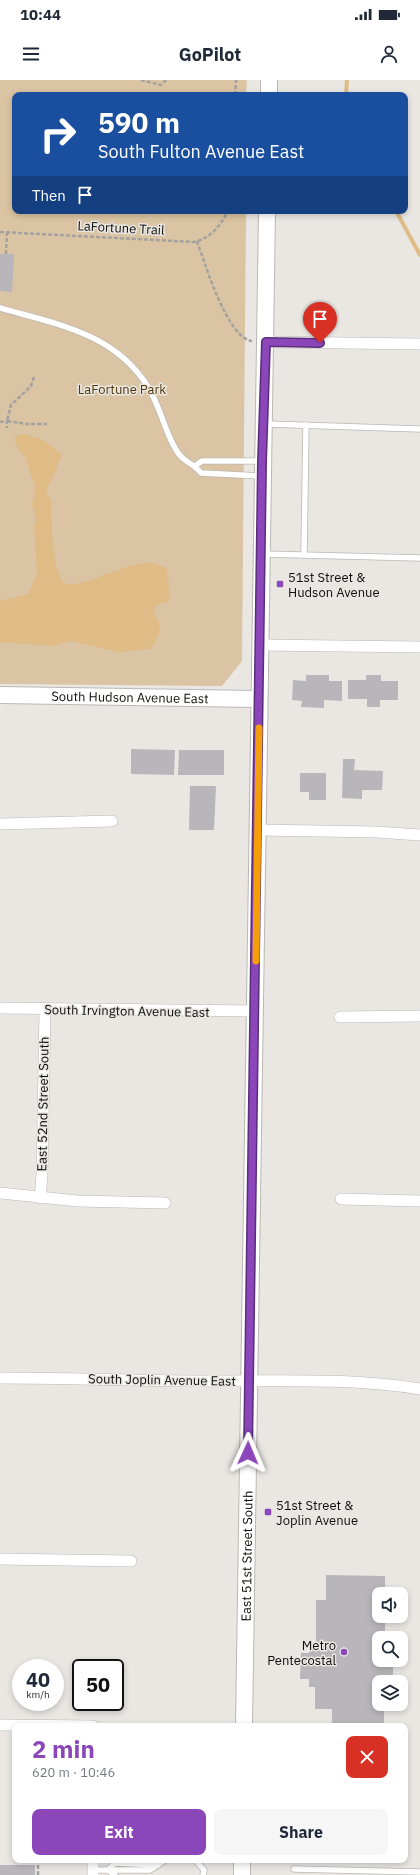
<!DOCTYPE html>
<html lang="en">
<head>
<meta charset="utf-8">
<style>
	:root { --surface:#fff; --page:#f6f6f7; --text:#1f2937; --muted:#747a83; --accent:#8b46ba }
	body { margin:0; font-family:"IBM Plex Sans",sans-serif; background:var(--page); color:var(--text); height:100vh; display:flex; flex-direction:column; font-size:15px; white-space:nowrap }
	* { box-sizing:border-box; margin:0 }
	p { font-size:13px; color:var(--muted) }
	.icon { flex:none; width:22px; height:22px; fill:none; stroke:currentColor; stroke-width:2; stroke-linecap:round; stroke-linejoin:round }
	.map { position:relative; flex:1; overflow:hidden }
	.drawer { position:absolute; left:12px; top:1643px; width:396px; height:140px; display:flex; flex-direction:column; background:var(--surface); border-radius:8px; box-shadow:0 2px 6px #0003 }
	.drawer>* { flex:none }
	.banner { position:absolute; left:12px; top:12px; width:396px; height:122px; border-radius:8px; box-shadow:0 2px 6px #0003; background:#1a4fa0; color:#fff; overflow:hidden }
	.buttons { position:absolute; left:372px; top:1507px; display:grid; gap:8px }
	.buttons a { display:grid; place-items:center; width:36px; height:36px; border-radius:8px; background:var(--surface); box-shadow:0 2px 6px #0003; font-size:20px }
	.speed { position:absolute; left:12px; top:1579px; display:flex; gap:8px; font-size:20px; font-weight:700; text-align:center }
	.speed>* { display:grid; place-content:center; width:52px; height:52px; border-radius:50%; background:var(--surface); box-shadow:0 2px 6px #0003; line-height:1 }
	.speed small { font-size:10px; font-weight:400 }
	.speed .limit { border:2px solid #111; border-radius:6px; background:#fff; color:#111 }
	.pin { position:absolute; display:grid; place-items:center; width:34px; height:34px; color:#fff; margin:-41px -17px; border-radius:50% 50% 50% 0; rotate:-45deg; box-shadow:0 0 4px #0007 }
	.pin .icon { rotate:45deg }
	.me { position:absolute; width:44px; margin:-22px; rotate:1deg; stroke-linejoin:round; filter:drop-shadow(0 0 3px #0008) }
	.turn { display:flex; align-items:center; gap:14px; height:84px; padding:0 20px; font-size:18px }
	.turn .icon { width:52px; height:52px; stroke-width:2.5 }
	.turn b { display:block; font-size:28px; line-height:34px }
	.then { display:flex; align-items:center; height:38px; padding:0 20px; background:#0003; gap:8px; font-size:15px }
	.round { display:grid; place-items:center; flex:none; width:42px; height:42px; border-radius:8px; background:var(--page) }
	.overview { display:flex; align-items:center; justify-content:space-between; height:68px; padding:0 20px }
	h1 { font-size:24px; font-weight:800; line-height:30px; color:var(--accent) }
	.cta { display:flex; gap:8px; margin-top:auto; padding:8px 20px }
	.cta a { flex:1; height:46px; border-radius:8px; background:var(--accent); color:#fff; font-size:16px; font-weight:800; line-height:46px; text-align:center }
	.cta a+a { background:var(--page); color:var(--text) }
	.status { display:flex; justify-content:space-between; align-items:center; height:28px; padding:0 20px; background:var(--surface); direction:ltr }
	.status svg { height:11px; fill:currentColor }
	header { display:flex; justify-content:space-between; align-items:center; height:52px; padding:0 20px; background:var(--surface); font-size:18px; font-weight:800 }
	.map>svg:first-child { display:block }
	.green { fill:#dac4a3 }
	.water { fill:#dfbb85 }
	.lines { fill:none; stroke-linecap:round; stroke-linejoin:round }
	.stream { stroke:#dfbb85; stroke-width:4 }
	.building { fill:#b8b6ba }
	.lane-casing { stroke:#bbb8b4; stroke-width:7 }
	.street-casing { stroke:#bbb8b4; stroke-width:12 }
	.secondary-casing { stroke:#bbb8b4; stroke-width:18 }
	.path { stroke:#a4a29f; stroke-width:2.5; stroke-dasharray:4 2; stroke-linecap:butt }
	.lane { stroke:#fff; stroke-width:5.5 }
	.street { stroke:#fff; stroke-width:11 }
	.secondary { stroke:#fff; stroke-width:16 }
	.route-casing { stroke:#5a2e79; stroke-width:10 }
	.route { stroke:#8b46ba; stroke-width:7 }
	.slow { stroke:#f59e0b; stroke-width:7 }
	.poi-dot { fill:#8b46ba; stroke:#eae7e3; stroke-width:1.5 }
	.labels { text-anchor:middle; dominant-baseline:central; stroke-width:3; stroke-linejoin:round; paint-order:stroke }
	.street-label { font-size:13px; fill:#0e0d0b; stroke:#eae7e3 }
	.park-label { font-size:13px; fill:#50380b; stroke:#eae7e3 }
	.poi-label { font-size:13px; fill:#0e0d0b; stroke:#eae7e3; text-anchor:start }
</style>
</head>
<body>
<div class="status"><b>10:44</b><svg viewBox="0 0 49 12"><path d="M0 12V9h3v3zM5 12V6h3v6zM10 12V3h3v9zM15 12V0h3v12zM26 1h20v11H26zM47 4h2v5h-2z"/></svg></div>
<header><svg class="icon" aria-label="menu" viewBox="0 0 24 24"><path d="M4 6h16M4 12h16M4 18h16"/></svg>GoPilot<svg class="icon" aria-label="person" viewBox="0 0 24 24"><circle cx="12" cy="8" r="4"/><path d="M4 21q1-7 8-7t8 7"/></svg></header>
<div class="map">
<svg width="420" height="1795" viewBox="0 0 420 1795">
	<rect width="100%" height="100%" fill="#eae7e3"/>
	<path class="green" d="M 0,0 L 247,0 L 246,15 L 15,15 L 15,131 L 246,131 L 242,581 L 222,606 L 0,604 Z"/>
	<path class="water" d="M 25,354 L 45,361 L 62,375 L 46,412 L 52,422 L 51,432 L 53,467 L 56,486 L 62,502 C 81,512 127,479 153,483 C 158,484 163,487 167,489 L 170,518 L 167,522 L 160,524 L 155,527 L 154,534 C 164,546 159,558 150,569 L 119,572 L 71,561 L 54,566 L 0,562 L 0,521 L 28,514 L 37,494 L 34,447 L 36,440 L 32,425 L 35,407 L 25,377 L 17,367 L 15,359 L 18,355 Z"/>
	<g class="lines">
		<path class="stream" d="M 346,15 L 347,0
			M 396,131 L 420,175"/>
	</g>
	<path class="building" d="M 0,174 L 14,174 L 12,212 L 0,211 Z
		M 306,595 L 329,595 L 329,601 L 342,601 L 342,621 L 324,620 L 324,628 L 301,627 L 302,621 L 292,620 L 293,600 L 306,601 Z
		M 366,595 L 381,595 L 381,601 L 398,601 L 398,620 L 380,620 L 380,627 L 367,627 L 367,619 L 348,619 L 348,600 L 366,600 Z
		M 131,669 L 175,670 L 174,695 L 131,694 Z
		M 179,670 L 224,670 L 224,695 L 178,695 Z
		M 343,679 L 355,679 L 354,690 L 383,691 L 382,710 L 362,710 L 362,719 L 342,718 Z
		M 300,693 L 326,693 L 326,720 L 309,720 L 309,712 L 300,712 Z
		M 190,706 L 216,706 L 214,750 L 189,750 Z
		M 326,1495 L 385,1496 L 385,1514 L 379,1514 L 379,1536 L 385,1536 L 385,1554 L 405,1554 L 404,1570 L 401,1570 L 401,1558 L 379,1558 L 379,1580 L 393,1580 L 393,1602 L 379,1602 L 379,1624 L 384,1624 L 384,1646 L 332,1646 L 332,1629 L 315,1629 L 315,1607 L 309,1607 L 309,1599 L 300,1599 L 301,1573 L 309,1573 L 310,1564 L 316,1564 L 316,1520 L 326,1520 Z
		M 0,1785 L 35,1785 L 35,1795 L 0,1795 Z"/>
	<g class="lines">
		<defs>
			<path id="lane" d="M 0,228 C 56,244 115,253 148,307 C 160,326 164,349 175,368 C 182,382 192,382 201,393 L 261,396
				M 266,344 L 420,349
				M 195,386 L 202,381 L 261,381
				M 262,474 L 420,478
				M 304,475 L 306,345
				M 195,1780 L 204,1790 L 203,1795
				M 294,1789 L 420,1792
				M 93,1790 L 150,1790 L 165,1780
				M 115,1795 L 108,1790 L 115,1783 L 158,1785"/>
			<path id="street" d="M 266,262 L 420,264
				M 260,565 L 420,567
				M 0,744 L 112,741
				M 258,750 L 376,752 L 420,755
				M 0,928 L 255,931
				M 340,937 L 420,936
				M 0,1113 L 78,1121 L 165,1123
				M 40,1118 L 42,1095 L 45,930
				M 341,1119 L 420,1121
				M 0,1298 C 71,1298 141,1301 212,1301 C 282,1301 351,1298 420,1309
				M 0,1479 L 131,1481
				M 0,1645 L 93,1646
				M 93,1795 L 93,1780"/>
			<g id="secondary">
				<path d="M 269,15 L 269,0"/>
				<path id="s1" d="M 0,615 L 259,619"/>
				<path id="s2" d="M 244,1646 L 267,131"/>
				<path d="M 242,1795 L 242,1780"/>
			</g>
		</defs>
		<use href="#lane" class="lane-casing"/>
		<use href="#street" class="street-casing"/>
		<use href="#secondary" class="secondary-casing"/>
		<path class="path" d="M 141,0 L 161,5 L 166,0
			M 235,15 L 236,0
			M 0,152 L 194,162 C 211,158 220,146 228,131
			M 197,161 C 205,183 227,258 252,261
			M 6,174 L 7,153
			M 34,297 L 31,306 L 11,325 L 7,341 L 27,344 L 48,344
			M 0,342 L 7,341 L 7,348
			M 38,1795 L 38,1780"/>
		<use href="#lane" class="lane"/>
		<use href="#street" class="street"/>
		<use href="#secondary" class="secondary"/>
	</g>
	<g class="lines">
		<defs>
			<path id="route" d="M 248,1373 L 262,381 L 266,262 L 320,263"/>
		</defs>
		<use href="#route" class="route-casing"/>
		<use href="#route" class="route"/>
		<path class="slow" d="M 256,881 L 259,648"/>
	</g>
	<g class="poi-dot">
		<rect x="276" y="500" width="8" height="8" rx="2"/>
		<rect x="264" y="1428" width="8" height="8" rx="2"/>
		<circle cx="344" cy="1572" r="4"/>
	</g>
	<g class="labels">
		<g class="street-label">
			<text transform="translate(121 148) rotate(3)">LaFortune Trail</text>
			<text stroke="none"><textPath href="#s1" startOffset="130">South Hudson Avenue East</textPath></text>
			<text transform="translate(127 931) rotate(1)">South Irvington Avenue East</text>
			<text transform="translate(43 1024) rotate(-89)">East 52nd Street South</text>
			<text transform="translate(162 1300) rotate(1)">South Joplin Avenue East</text>
			<text stroke="none"><textPath href="#s2" startOffset="170">East 51st Street South</textPath></text>
		</g>
		<g class="park-label">
			<text x="122" y="309">LaFortune Park</text>
		</g>
		<g class="poi-label">
			<text x="288" y="497">51st Street &amp;<tspan x="288" dy="15">Hudson Avenue</tspan></text>
			<text x="276" y="1425">51st Street &amp;<tspan x="276" dy="15">Joplin Avenue</tspan></text>
			<text x="336" y="1565" text-anchor="end">Metro<tspan x="336" dy="15">Pentecostal</tspan></text>
		</g>
	</g>
</svg>
<div class="buttons">
<a><svg class="icon" aria-label="sound" viewBox="0 0 24 24"><path d="M4 9h4l5-4v14l-5-4H4zM17 9q2 3 0 6"/></svg></a>
<a><svg class="icon" aria-label="search" viewBox="0 0 24 24"><circle cx="10" cy="10" r="6"/><path d="M15 15l6 6"/></svg></a>
<a><svg class="icon" aria-label="layers" viewBox="0 0 24 24"><path d="M12 4l9 5-9 5-9-5zM3 14l9 5 9-5"/></svg></a>
</div>
<div class="speed"><div>40<small>km/h</small></div><div class="limit">50</div></div>
<div class="pin" style="left:320px;top:263px;background:#d93025"><svg class="icon" aria-label="arrive" viewBox="0 0 24 24"><path d="M6 21V4h12l-3 4 3 4H6"/></svg></div>
<svg class="me" style="left:248px;top:1373px" viewBox="-20 -20 40 40"><path d="M0-17L14 15 0 8-14 15z" fill="#8b46ba" stroke="#fff" stroke-width="4"/></svg>
<div class="banner">
<div class="turn"><svg class="icon" aria-label="right" viewBox="0 0 24 24"><path d="M7 20v-9h11M14 6l5 5-5 5"/></svg><div><b>590 m</b>South Fulton Avenue East</div></div>
<div class="then">Then<svg class="icon" aria-label="arrive" viewBox="0 0 24 24"><path d="M6 21V4h12l-3 4 3 4H6"/></svg></div>
</div>
<section class="drawer">
<div class="overview"><div><h1>2 min</h1><p>620 m · 10:46</p></div><a class="round" style="background:#d93025;color:#fff"><svg class="icon" aria-label="close" viewBox="0 0 24 24"><path d="M6 6l12 12M18 6L6 18"/></svg></a></div>
<div class="cta"><a>Exit</a><a>Share</a></div>
</section>
</div>
</body>
</html>
